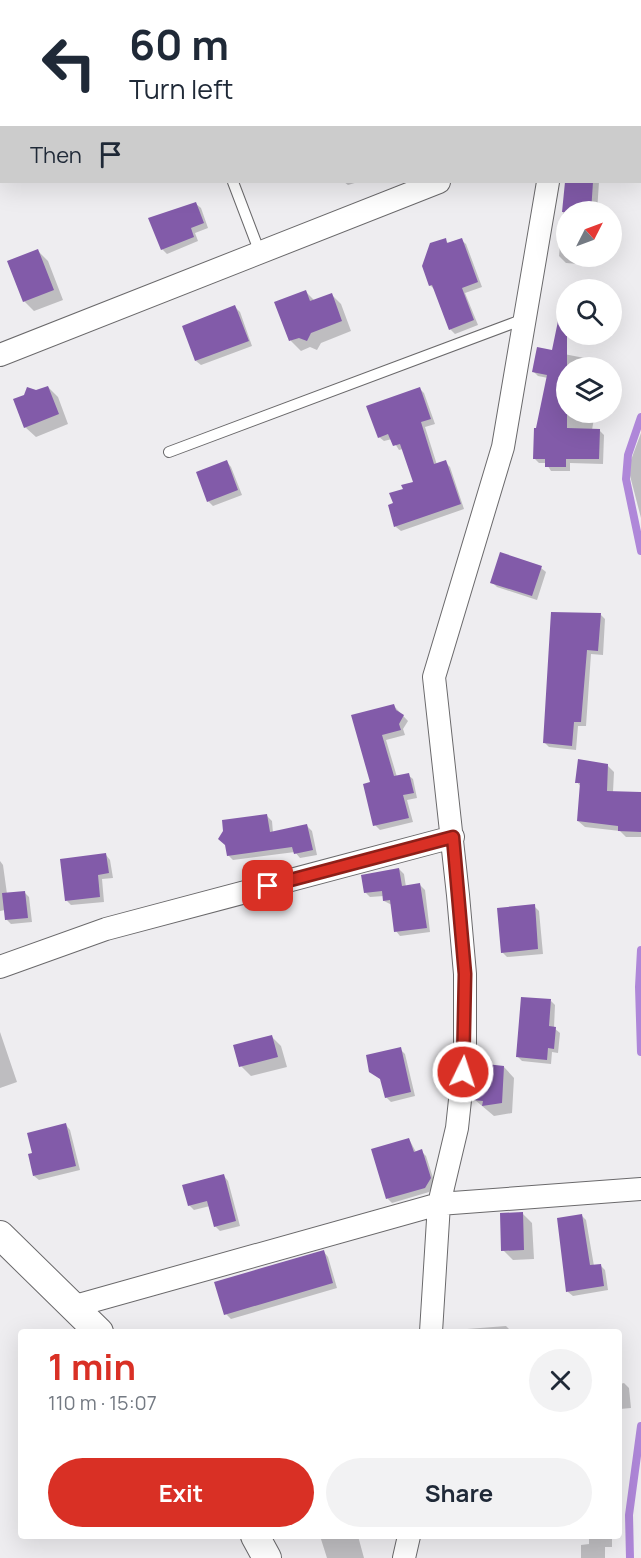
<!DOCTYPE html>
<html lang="en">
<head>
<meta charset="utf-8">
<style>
	:root { --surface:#fff; --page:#f2f2f3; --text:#1f2937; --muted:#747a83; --accent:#d93025 }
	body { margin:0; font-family:Manrope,sans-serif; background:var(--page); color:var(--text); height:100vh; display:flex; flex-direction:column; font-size:22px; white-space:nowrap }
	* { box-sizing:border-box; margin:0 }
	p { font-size:20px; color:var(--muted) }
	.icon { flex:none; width:33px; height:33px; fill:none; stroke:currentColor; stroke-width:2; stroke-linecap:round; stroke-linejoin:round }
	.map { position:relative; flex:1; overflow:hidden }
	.panel { position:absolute; left:18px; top:1329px; width:604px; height:210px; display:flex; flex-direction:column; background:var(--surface); border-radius:6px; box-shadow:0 6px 24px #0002 }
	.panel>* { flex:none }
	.banner { position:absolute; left:0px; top:0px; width:642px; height:183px; box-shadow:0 6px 24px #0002; background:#fff; color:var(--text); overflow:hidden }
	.needle { width:39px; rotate:48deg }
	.tools { position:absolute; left:556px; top:201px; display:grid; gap:12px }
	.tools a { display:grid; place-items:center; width:66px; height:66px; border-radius:50%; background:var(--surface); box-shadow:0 6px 24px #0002; font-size:30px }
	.pin { position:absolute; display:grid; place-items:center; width:51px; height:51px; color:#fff; margin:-26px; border-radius:12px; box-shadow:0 3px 9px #0006 }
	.me { position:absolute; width:66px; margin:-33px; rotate:4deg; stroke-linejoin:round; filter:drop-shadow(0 0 4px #0008) }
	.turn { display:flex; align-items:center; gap:21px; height:126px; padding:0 30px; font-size:27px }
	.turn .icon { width:78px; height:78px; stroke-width:2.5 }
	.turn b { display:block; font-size:42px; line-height:51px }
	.then { display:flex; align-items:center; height:57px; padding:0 30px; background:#0003; gap:12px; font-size:22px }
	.round { display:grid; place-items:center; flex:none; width:63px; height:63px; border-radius:32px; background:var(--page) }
	.summary { display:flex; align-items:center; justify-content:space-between; height:102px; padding:0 30px }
	h1 { font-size:36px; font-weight:700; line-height:45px; color:var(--accent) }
	.primary-button { display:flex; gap:12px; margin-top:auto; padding:12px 30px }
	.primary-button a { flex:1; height:69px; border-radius:36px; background:var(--accent); color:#fff; font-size:24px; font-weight:700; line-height:69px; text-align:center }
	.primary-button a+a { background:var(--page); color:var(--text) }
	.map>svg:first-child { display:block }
	.shadow { fill:#0003 }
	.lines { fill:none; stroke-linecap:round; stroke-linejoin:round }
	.stream { stroke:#af87d9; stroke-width:8 }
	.building { fill:#825ba9 }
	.service-casing { stroke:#6a696b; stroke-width:12 }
	.minor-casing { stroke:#6a696b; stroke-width:24 }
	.tertiary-casing { stroke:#6a696b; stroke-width:30 }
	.service { stroke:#fff; stroke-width:10 }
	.minor { stroke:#fff; stroke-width:22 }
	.tertiary { stroke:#fff; stroke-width:28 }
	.route-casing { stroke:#8d1f18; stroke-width:15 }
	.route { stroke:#d93025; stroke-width:10 }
</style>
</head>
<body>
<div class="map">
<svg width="641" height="1558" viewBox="0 0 641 1558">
	<rect width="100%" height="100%" fill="#eeedf0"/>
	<path class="shadow" d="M 281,0 L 319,0 L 319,2 L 282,2 Z
		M 469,0 L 497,0 L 498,2 L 469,2 Z
		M 640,61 L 641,61 L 641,101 L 640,101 Z
		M 344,182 L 358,182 L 348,185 Z
		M 566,182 L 599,182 L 597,212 L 567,212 L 567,256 L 594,256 L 593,265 L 566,263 L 559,256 Z
		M 196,204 L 201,208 L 208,228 L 195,233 L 198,241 L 167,254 L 162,249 Z
		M 445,240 L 449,244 L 461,240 L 466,244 L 482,287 L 465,293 L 478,325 L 455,334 L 450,329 L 436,291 L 430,285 Z
		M 38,251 L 48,261 L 63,300 L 34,311 L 24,301 Z
		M 306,292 L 315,301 L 331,294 L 341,304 L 351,331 L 321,343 L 317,350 L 310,347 L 301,351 L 291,341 L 276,303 Z
		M 235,307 L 240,312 L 252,346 L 201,365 L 196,361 Z
		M 538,349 L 600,361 L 605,366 L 567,368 L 567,412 L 595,412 L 592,430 L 599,430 L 604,435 L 603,464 L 570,463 L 570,471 L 551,471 L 546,463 L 539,463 L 534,458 L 548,378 L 538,376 L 533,371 Z
		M 48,387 L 58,397 L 68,424 L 36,437 L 25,427 Z
		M 419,388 L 424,393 L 435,424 L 425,427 L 437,465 L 445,462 L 450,467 L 464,509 L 401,531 L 396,527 L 390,506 L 395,504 L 404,490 L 415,483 L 403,449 L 399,450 L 392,439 L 384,441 L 379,437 Z
		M 641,433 L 641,518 L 628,468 Z
		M 227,462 L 231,467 L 242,495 L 213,506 L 208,501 Z
		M 541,568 L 546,572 L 537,600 L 497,587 L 492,582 Z
		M 600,614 L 605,619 L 603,655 L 591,654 L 586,726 L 578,726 L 576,750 L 549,747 L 544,742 Z
		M 393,705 L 408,721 L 403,729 L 405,735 L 386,740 L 397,777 L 408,775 L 413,779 L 417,798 L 407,800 L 413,822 L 380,830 L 375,825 L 372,783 L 353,717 Z
		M 608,766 L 614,772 L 613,792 L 641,794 L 641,837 L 626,837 L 620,831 L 585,827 L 578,821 L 581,787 L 577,782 Z
		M 267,816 L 272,821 L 273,833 L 307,826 L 312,831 L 317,855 L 300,858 L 295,852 L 233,860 L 228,855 Z
		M 106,855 L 110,860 L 113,878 L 102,879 L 104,902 L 71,905 L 67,901 Z
		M 0,861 L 3,865 L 7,894 L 24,892 L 29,897 L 32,922 L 11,924 L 7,920 L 5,910 L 0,911 Z
		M 399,869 L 404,874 L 406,887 L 420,885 L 425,890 L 430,932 L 400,936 L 396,931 L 392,905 L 384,901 L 384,896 L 370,897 L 365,892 Z
		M 534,906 L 539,911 L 543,954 L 507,957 L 502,952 Z
		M 551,1001 L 555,1005 L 554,1028 L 560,1033 L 558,1053 L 552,1052 L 551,1064 L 522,1061 L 518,1057 Z
		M 0,1032 L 17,1082 L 0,1088 Z
		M 271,1036 L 281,1046 L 287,1067 L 251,1076 L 241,1066 Z
		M 400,1049 L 405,1054 L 415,1096 L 391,1102 L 386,1097 L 382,1080 L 371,1072 Z
		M 504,1067 L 514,1078 L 512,1113 L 494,1116 L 475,1100 Z
		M 66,1125 L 70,1130 L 80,1170 L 39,1180 L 34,1176 Z
		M 409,1139 L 416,1152 L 421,1151 L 426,1156 L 435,1184 L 429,1192 L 392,1203 L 388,1199 L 373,1150 Z
		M 224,1176 L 228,1181 L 240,1226 L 220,1231 L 215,1226 L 210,1206 L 194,1210 L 189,1205 Z
		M 522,1213 L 532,1223 L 534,1259 L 513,1260 L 503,1250 Z
		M 582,1216 L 586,1220 L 594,1266 L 600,1265 L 605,1270 L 608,1290 L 573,1296 L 568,1292 Z
		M 324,1252 L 328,1257 L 337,1288 L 231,1319 L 226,1314 Z
		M 506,1326 L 512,1332 L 467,1332 L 467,1329 Z
		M 624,1383 L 629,1388 L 631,1408 L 620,1409 L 620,1384 Z
		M 320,1536 L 358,1536 L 364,1558 L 327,1558 Z
		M 589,1536 L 612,1536 L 612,1547 L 605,1547 L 605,1558 L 581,1558 L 581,1545 L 589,1544 Z"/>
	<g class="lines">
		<path class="stream" d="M 641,417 L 628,455 L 626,479 L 641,551
			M 641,950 L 639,987 L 641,1052
			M 630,1558 L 629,1515 L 641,1426"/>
	</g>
	<path class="building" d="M 565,182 L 593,182 L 591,212 L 562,212 Z
		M 196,202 L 204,223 L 191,228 L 194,237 L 161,250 L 148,218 Z
		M 446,238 L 447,243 L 462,238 L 478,282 L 462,288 L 474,320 L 449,330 L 432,285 L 429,286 L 422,266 L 430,243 Z
		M 38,249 L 54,290 L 23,302 L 7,261 Z
		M 306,290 L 310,301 L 332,293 L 342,321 L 311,333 L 307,341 L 299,338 L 289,341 L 274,302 Z
		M 235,305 L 249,341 L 195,361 L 182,326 Z
		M 558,321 L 567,322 L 567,428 L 600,429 L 599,459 L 566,459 L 566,467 L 545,467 L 545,459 L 533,459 L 534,428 L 536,428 L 547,375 L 532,372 L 537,347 L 552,350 Z
		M 48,386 L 59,414 L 24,428 L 13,399 L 24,395 L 27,387 L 36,390 Z
		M 420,387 L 431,419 L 421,422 L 434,464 L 446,460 L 461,504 L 394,527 L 388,505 L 393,503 L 389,493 L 403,489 L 401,485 L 413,482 L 400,444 L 393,446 L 388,434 L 378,438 L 366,406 Z
		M 227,460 L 238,490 L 207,502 L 196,472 Z
		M 500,552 L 542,566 L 532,596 L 490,583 Z
		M 551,612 L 601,613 L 598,651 L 587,650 L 581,722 L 574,722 L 572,746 L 543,743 Z
		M 394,704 L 396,710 L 404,715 L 399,724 L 401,730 L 382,735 L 394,776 L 409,773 L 414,793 L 403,795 L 409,818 L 373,826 L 363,784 L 370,782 L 351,715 Z
		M 578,759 L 608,764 L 607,791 L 641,792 L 641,832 L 618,831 L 618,826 L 577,821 L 580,783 L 575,783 Z
		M 267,814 L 270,832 L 307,824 L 313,850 L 294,854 L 292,847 L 227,856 L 225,845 L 218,839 L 223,831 L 222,820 Z
		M 106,853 L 109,873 L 98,875 L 100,897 L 65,901 L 60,859 Z
		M 399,868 L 402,886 L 420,883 L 427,928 L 394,932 L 390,900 L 383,901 L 382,891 L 364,893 L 361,875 Z
		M 25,891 L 28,918 L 5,920 L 2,893 Z
		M 535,904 L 538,949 L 501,953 L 497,908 Z
		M 521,997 L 551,999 L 549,1026 L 556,1027 L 554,1049 L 548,1048 L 547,1060 L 516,1057 Z
		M 272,1035 L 278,1057 L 239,1067 L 233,1045 Z
		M 401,1047 L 411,1092 L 385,1098 L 380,1079 L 369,1072 L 366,1055 Z
		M 477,1063 L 504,1066 L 502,1103 L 482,1106 L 483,1101 L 474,1100 Z
		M 66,1123 L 76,1166 L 33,1176 L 28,1154 L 32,1153 L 27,1133 Z
		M 409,1138 L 414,1152 L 422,1149 L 431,1178 L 425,1188 L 386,1199 L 371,1149 Z
		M 224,1174 L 236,1221 L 214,1227 L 207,1201 L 188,1206 L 182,1185 Z
		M 523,1212 L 524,1250 L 501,1251 L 500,1213 Z
		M 582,1214 L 590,1265 L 601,1264 L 604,1286 L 566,1292 L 557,1218 Z
		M 324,1250 L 333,1283 L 224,1315 L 214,1282 Z"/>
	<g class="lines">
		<defs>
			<path id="service" d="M 233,182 L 260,253
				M 169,452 L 524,319"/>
			<path id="minor" d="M 606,0 L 609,2
				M 581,2 L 582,0
				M 640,19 L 641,19
				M 0,355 L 439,182
				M 0,967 L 106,929 L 453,837
				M 75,1306 L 439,1204 L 641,1189
				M 431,1332 L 439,1204 L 457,1128 L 465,1053 L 465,974 L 458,895 L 434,677 L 503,447 L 548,182
				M 404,1558 L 409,1536"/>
			<path id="tertiary" d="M 0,1235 L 99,1332
				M 255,1536 L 267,1558"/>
		</defs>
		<use href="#service" class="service-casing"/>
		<use href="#minor" class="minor-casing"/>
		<use href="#tertiary" class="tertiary-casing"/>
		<use href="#service" class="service"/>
		<use href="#minor" class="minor"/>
		<use href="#tertiary" class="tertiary"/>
	</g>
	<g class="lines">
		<defs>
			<path id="route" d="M 268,886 L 453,837 L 465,974 L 463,1072"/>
		</defs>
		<use href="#route" class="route-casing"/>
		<use href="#route" class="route"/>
	</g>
</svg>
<div class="tools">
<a><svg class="needle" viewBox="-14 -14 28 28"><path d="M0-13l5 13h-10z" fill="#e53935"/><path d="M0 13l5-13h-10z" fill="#747a83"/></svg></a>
<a><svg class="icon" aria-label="search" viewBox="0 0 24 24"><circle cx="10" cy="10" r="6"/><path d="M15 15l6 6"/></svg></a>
<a><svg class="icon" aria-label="layers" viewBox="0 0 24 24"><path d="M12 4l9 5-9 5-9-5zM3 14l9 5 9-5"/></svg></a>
</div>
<div class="pin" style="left:268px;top:886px;background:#d93025"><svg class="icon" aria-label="arrive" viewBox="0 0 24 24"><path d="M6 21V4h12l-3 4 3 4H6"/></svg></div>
<svg class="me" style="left:463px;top:1072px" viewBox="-20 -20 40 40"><circle r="17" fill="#d93025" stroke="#fff" stroke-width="3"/><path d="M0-11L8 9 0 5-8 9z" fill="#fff"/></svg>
<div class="banner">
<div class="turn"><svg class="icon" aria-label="left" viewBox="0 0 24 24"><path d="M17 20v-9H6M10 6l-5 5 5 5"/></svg><div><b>60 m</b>Turn left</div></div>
<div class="then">Then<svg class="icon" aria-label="arrive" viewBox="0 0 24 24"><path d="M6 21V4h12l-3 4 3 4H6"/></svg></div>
</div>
<section class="panel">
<div class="summary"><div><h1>1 min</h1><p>110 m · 15:07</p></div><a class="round"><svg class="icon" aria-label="close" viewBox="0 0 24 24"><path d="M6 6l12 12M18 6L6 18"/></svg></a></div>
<div class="primary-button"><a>Exit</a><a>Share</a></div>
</section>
</div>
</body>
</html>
